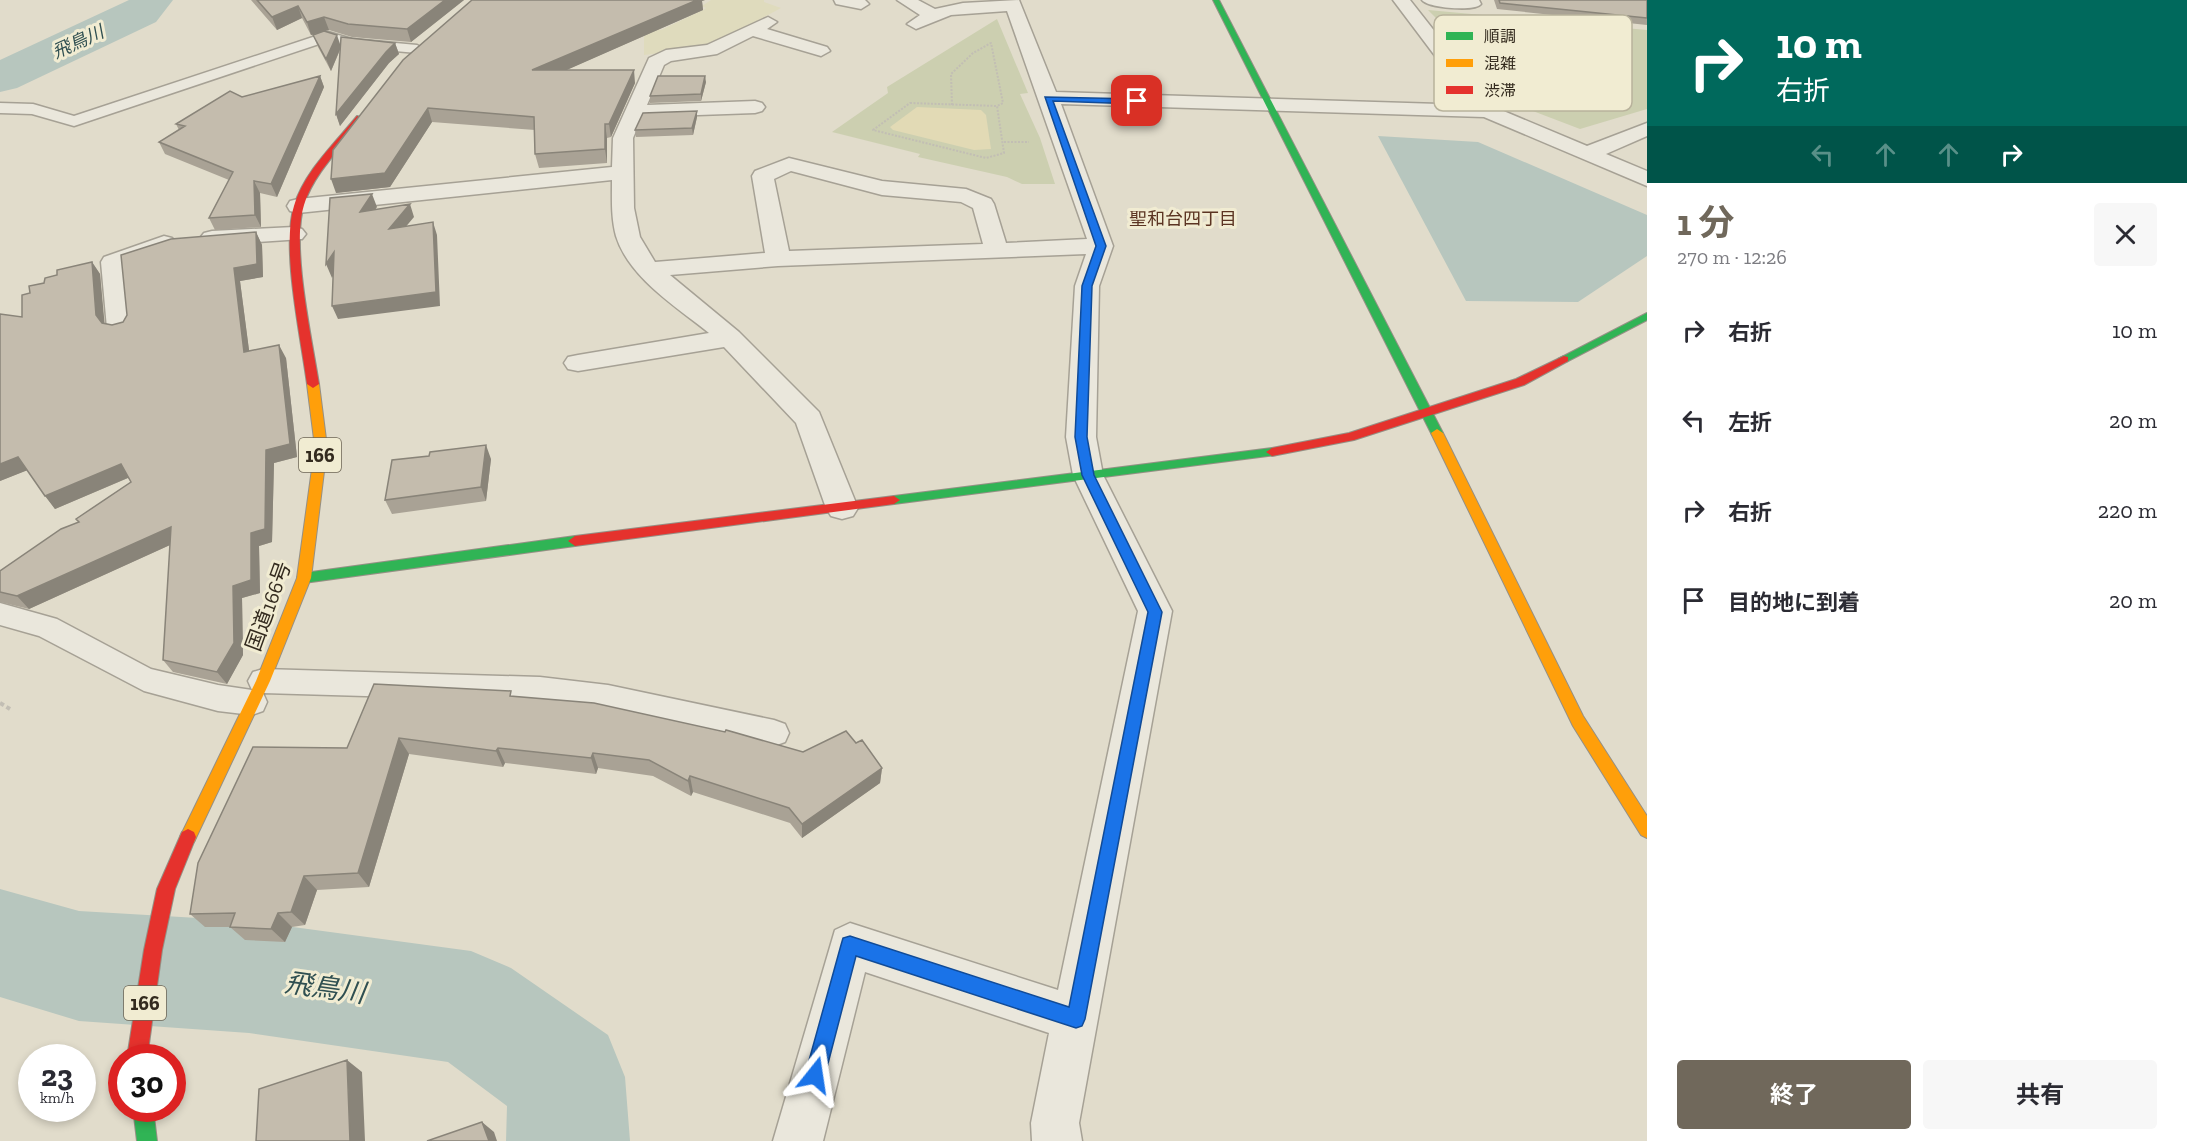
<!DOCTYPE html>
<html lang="ja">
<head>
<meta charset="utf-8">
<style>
	:root { --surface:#fff; --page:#f7f7f7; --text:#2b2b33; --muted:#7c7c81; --accent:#70685b }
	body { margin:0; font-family:"Zilla Slab","Noto Sans JP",serif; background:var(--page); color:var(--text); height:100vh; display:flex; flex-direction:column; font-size:22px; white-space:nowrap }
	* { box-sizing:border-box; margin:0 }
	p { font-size:20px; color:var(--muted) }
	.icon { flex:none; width:33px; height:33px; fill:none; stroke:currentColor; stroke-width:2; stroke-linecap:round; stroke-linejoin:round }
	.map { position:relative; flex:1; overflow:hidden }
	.panel { display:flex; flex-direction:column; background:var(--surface); width:540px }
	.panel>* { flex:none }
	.top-card { background:#00695c; color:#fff; overflow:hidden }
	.speed { position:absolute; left:18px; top:1044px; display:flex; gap:12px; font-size:30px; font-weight:700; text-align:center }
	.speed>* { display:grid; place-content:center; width:78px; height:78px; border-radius:50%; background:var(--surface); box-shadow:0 3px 9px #0003; line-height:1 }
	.speed small { font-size:15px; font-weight:400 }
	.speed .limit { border:9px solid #d22; background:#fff; color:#111 }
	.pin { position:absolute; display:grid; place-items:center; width:51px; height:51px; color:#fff; margin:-26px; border-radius:12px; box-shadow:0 3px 9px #0006 }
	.me { position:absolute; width:66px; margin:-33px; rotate:15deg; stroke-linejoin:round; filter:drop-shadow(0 0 4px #0008) }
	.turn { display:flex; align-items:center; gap:21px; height:126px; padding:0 30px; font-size:27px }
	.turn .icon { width:78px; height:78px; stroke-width:2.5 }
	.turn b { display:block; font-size:42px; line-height:51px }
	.lanes { display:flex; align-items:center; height:57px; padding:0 30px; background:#0003; justify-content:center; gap:30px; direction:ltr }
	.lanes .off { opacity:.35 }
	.round { display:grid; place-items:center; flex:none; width:63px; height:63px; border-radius:6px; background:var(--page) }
	.headline { display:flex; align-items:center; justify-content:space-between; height:102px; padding:0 30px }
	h1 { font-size:36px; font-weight:700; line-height:45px; color:var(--accent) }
	.action { display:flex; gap:12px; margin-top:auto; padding:12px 30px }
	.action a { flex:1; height:69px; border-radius:6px; background:var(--accent); color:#fff; font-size:24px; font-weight:700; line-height:69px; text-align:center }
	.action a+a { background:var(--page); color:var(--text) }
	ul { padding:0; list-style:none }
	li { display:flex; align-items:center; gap:18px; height:90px; padding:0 30px }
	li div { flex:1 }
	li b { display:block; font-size:22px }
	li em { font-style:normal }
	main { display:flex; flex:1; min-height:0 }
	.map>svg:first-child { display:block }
	.farmland { fill:#dfdbbd }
	.green { fill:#cccfb0 }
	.sand { fill:#e2dab5 }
	.water { fill:#b7c6be }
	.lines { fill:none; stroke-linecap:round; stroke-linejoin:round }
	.river { fill:#b7c6be; fill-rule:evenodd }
	.lane-casing { stroke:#a6a195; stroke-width:3 }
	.street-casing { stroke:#a6a195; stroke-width:3 }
	.fast-casing { stroke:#959085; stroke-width:2 }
	.slow-casing { stroke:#959085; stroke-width:2 }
	.jam-casing { stroke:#959085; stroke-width:2 }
	.path-far1 { stroke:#c2beb4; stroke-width:2; stroke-dasharray:2 1.5; stroke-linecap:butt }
	.path { stroke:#c2beb4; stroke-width:4; stroke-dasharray:4.5 3; stroke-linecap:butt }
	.lane { fill:#eae7dc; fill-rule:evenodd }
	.street { fill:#eae7dc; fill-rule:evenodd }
	.fast { fill:#30b455; fill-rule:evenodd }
	.slow { fill:#ff9f0a; fill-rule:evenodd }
	.jam { fill:#e5322d; fill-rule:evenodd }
	.wall { fill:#a9a295 }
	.shaded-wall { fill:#898479 }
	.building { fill:#c4bcad; stroke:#898479; stroke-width:1.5 }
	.route { fill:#1a73e8; stroke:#114b97; stroke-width:1.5 }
	.labels { text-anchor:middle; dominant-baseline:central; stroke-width:6; stroke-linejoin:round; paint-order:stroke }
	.far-water-label { font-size:18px; font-style:italic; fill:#2f4f51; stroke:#f1ecd2 }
	.far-neighbourhood-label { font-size:18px; fill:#5b3422; stroke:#f1ecd2 }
	.shield { fill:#f1ecd2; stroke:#6c6454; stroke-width:1.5 }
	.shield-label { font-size:20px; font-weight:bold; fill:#332a1e }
	.street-label { font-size:21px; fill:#332a1e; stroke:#f1ecd2 }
	.near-water-label { font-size:27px; font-style:italic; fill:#2f4f51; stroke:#f1ecd2 }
	.key { fill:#f1ecd2; stroke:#b8b29c; stroke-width:1.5 }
	.key-label { font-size:16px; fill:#332a1e }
</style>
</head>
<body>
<main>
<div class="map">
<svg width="1647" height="1141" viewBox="0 0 1647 1141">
	<rect width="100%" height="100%" fill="#e1dccb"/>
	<path class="farmland" d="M 711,0 L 764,0 L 764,2 L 781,8 L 709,47 L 644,55 L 644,24 L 661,30 L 703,10 L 706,8 L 702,6 Z"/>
	<path class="green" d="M 1547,0 L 1569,0 L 1581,24 L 1647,30 L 1647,109 L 1580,129 L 1525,108 L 1428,10 L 1557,22 Z
		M 997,19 L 1028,93 L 1020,94 L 1040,138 L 1055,184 L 1022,184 L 1007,177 L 918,157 L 920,154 L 832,132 L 888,93 L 887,87 Z"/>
	<path class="sand" d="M 917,107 L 981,110 L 986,115 L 991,149 L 974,150 L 893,130 L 890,127 Z"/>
	<path class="water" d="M 1378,136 L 1478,142 L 1647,215 L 1647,256 L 1578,302 L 1466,301 Z"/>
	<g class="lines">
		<path class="river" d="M 129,0 L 173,0 L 156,22 L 17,88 L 0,92 L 0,60 Z
			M 0,889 L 79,911 L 249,921 L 471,951 L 511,968 L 608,1035 L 625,1077 L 630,1141 L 506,1141 L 507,1106 L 448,1062 L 249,1033 L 79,1021 L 0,997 Z"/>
		<defs>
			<path id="lane" d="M 328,32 L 352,39 L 417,45 L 424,49 L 417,53 L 350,47 L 328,41 L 74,126 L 32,114 L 0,113 L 0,103 L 33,104 L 74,116 Z
				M 0,603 L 57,619 L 151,669 L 218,685 L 252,690 L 248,681 L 253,672 L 263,669 L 540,677 L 608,685 L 774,720 L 785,724 L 789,733 L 785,742 L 774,746 L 608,711 L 540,701 L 263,693 L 267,702 L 263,711 L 252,715 L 218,711 L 144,691 L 39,636 L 0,625 Z"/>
			<path id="street" d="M 834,0 L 865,0 L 869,4 L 861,9 L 836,4 Z
				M 897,0 L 918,0 L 935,9 L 963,3 L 1019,0 L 1056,92 L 1472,105 L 1393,0 L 1410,0 L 1494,107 L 1587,146 L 1647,123 L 1647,136 L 1606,154 L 1647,171 L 1647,186 L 1484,117 L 1061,104 L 1113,246 L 1099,286 L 1096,437 L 1103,475 L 1172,611 L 1079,1123 L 1082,1141 L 1032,1141 L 1031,1123 L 1049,1033 L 865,972 L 823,1141 L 773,1141 L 835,930 L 850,923 L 1058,990 L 1138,611 L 1073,475 L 1066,437 L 1075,286 L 1086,254 L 778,266 L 670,275 L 739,332 L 819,412 L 858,508 L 853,516 L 842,519 L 831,516 L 826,508 L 796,423 L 724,347 L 578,371 L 568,369 L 564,363 L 568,357 L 578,355 L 709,333 C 677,307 629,278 616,236 C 611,218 612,198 612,180 L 298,213 L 290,211 L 287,206 L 290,201 L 298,199 L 612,167 L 613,138 L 649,58 L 666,50 L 707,45 L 768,17 L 777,22 L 767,29 L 827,47 L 830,51 L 821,56 L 753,36 L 717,54 L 671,61 L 664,65 L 647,105 L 755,101 L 762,103 L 765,107 L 762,111 L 755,113 L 642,117 L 633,138 L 634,208 L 640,237 L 655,262 L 765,253 L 752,176 L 755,171 L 789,158 L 882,181 L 966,189 L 991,199 L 994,204 L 1006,243 L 1087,239 L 1007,11 L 951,15 L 916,29 L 907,24 L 920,15 ZM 791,171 L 882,195 L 961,202 L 973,208 L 983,244 L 789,251 L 774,179 Z
				M 1422,0 L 1479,0 L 1481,4 C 1475,12 1428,8 1422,0 Z
				M 294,227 L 302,229 L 306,234 L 302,239 L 212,245 L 204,243 L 200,238 L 204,233 L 212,231 Z
				M 164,236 L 172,238 L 176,243 L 172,248 L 126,266 L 133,328 L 129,334 L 120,336 L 111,334 L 107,328 L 101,262 L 104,257 Z"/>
			<path id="fast" d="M 1213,0 L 1219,0 L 1443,433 L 1441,436 L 1433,436 L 1431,433 Z
				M 1647,313 L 1647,320 L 1568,361 L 1564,362 L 1558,359 Z
				M 1272,448 L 1276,449 L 1278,452 L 1276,455 L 894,504 L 888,500 L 894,496 Z
				M 575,536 L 582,541 L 575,546 L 304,583 L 299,582 L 297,578 L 299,574 L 304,573 Z
				M 133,1108 L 153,1108 L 157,1141 L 137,1141 Z"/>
			<path id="slow" d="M 313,380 L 319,384 L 327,447 L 311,578 L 270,681 L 194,842 L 188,845 L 182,842 L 180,837 L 256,681 L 297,578 L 315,447 L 307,384 Z
				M 1437,429 L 1443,433 L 1583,716 L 1647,816 L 1647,838 L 1641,835 L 1573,726 L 1431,433 Z"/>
			<path id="jam" d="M 357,116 L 364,118 C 344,145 314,172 304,205 C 291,246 312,339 319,384 L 313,388 L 307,384 C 301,338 281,249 294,206 C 304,172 335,143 357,116 Z
				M 1564,356 L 1568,357 L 1568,361 L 1524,385 L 1354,440 L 1272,456 L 1266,452 L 1272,448 L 1349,433 L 1516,379 Z
				M 894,496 L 900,500 L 894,504 L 575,546 L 568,541 L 575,536 Z
				M 188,829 L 194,832 L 196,837 L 175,889 L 162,950 L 147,1058 L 127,1058 L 144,950 L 157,889 L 182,832 Z"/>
		</defs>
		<use href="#lane" class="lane-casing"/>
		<use href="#street" class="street-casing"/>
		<use href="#fast" class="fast-casing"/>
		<use href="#slow" class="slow-casing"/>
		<use href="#jam" class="jam-casing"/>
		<path class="path-far1" d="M 1563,14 L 1567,23
			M 910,103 L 997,106 L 1004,153 L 986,158 L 873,130 Z
			M 952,105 L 951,74 L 973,53 L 991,43 L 1003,103 L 997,106
			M 1004,142 L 1029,142"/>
		<path class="path" d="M 0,703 L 10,709"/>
		<use href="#lane" class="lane"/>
		<use href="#street" class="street"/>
		<use href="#fast" class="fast"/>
		<use href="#slow" class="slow"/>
		<use href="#jam" class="jam"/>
	</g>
	<path class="wall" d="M 251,0 L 464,0 L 411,42 L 352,37 L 329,30 L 324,31 L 340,45 L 395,43 L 399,54 L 389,63 L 340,126 L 336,114 L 340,50 L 331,71 L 318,47 L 313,35 L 317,33 L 311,35 L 302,18 L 277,30 Z
		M 472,0 L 705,0 L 702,1 L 703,10 L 566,70 L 635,83 L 611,137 L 607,138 L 607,163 L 539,168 L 535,154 L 535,130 L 432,122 L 390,187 L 336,193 Z
		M 1494,0 L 1647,0 L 1647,25 L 1497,9 Z
		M 320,76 L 324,87 L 277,197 L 260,193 L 261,227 L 215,230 L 209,218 L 229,180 L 165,154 L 159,142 L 179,130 L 176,124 L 242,97 Z
		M 706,82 L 701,101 L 650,103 L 650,96 Z
		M 697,111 L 697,117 L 693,135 L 636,137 L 635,130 Z
		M 256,232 L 262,245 L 263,277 L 240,281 L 249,351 L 286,358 L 297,457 L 274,463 L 272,542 L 259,546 L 260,593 L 242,598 L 243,655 L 227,684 L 173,672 L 163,660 L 170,545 L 29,609 L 0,602 L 0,571 L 78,522 L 76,519 L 131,482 L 128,478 L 55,509 L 27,470 L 0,481 L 22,317 L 30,293 L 57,275 L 92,262 L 100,274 L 104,324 L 112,325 L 123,322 L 127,315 Z
		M 491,459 L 486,501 L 392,514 L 385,500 Z
		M 513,697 L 803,752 L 856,743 L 882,768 L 880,783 L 802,838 L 790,823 L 693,792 L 691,796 L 653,776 L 598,768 L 596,774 L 505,763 L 503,767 L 409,754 L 369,887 L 317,890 L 305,925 L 292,927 L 285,942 L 245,940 L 230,927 L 205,927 L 190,914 L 347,748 Z"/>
	<path class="shaded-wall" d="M 445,0 L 464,0 L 411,42 L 407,29 Z
		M 688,0 L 705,0 L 702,1 L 703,10 L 535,84 L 532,70 Z
		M 298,6 L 302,18 L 277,30 L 272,17 Z
		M 324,17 L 329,30 L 311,35 L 307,22 Z
		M 337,35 L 341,47 L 331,71 L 326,59 Z
		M 395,43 L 399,54 L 389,63 L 340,126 L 336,114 L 386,52 Z
		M 634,70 L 635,83 L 611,137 L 609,124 Z
		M 320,76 L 324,87 L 277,197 L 271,184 Z
		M 705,76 L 706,82 L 701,101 L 701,94 Z
		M 428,108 L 432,122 L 390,187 L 336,193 L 331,179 Z
		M 697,111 L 697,117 L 693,135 L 692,128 Z
		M 605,124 L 607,138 L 607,163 L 605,149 Z
		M 254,181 L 260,193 L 261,227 L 255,215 Z
		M 372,194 L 377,207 L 365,225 L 360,212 Z
		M 410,204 L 414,217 L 393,242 L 389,229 Z
		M 433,222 L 437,235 L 440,306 L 338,319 L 332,306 Z
		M 256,232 L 262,245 L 263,277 L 240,281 L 251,365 L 244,352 L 234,268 Z
		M 334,252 L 339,265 L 332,278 L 326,264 Z
		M 92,262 L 100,274 L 105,328 L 96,315 Z
		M 279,345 L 286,358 L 297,457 L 274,463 L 272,542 L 259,546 L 260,593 L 242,598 L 243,655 L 227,684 L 217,672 L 233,586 L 251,533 L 266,450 Z
		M 486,445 L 491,459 L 486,501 L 481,487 Z
		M 18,457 L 28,470 L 0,481 L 0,464 Z
		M 121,464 L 130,477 L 55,509 L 45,496 Z
		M 171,527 L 181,540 L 29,609 L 17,596 Z
		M 399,738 L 409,754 L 369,887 L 358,873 Z
		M 498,748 L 505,763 L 503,767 L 496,751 Z
		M 593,753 L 598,768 L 596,774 L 591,758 Z
		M 882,768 L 880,783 L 802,838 L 802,824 Z
		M 690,776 L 693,792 L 691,796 L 688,781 Z
		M 304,876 L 317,890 L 305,925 L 291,912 Z
		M 278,913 L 292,927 L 285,942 L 271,929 Z
		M 347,1060 L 362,1072 L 365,1141 L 350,1141 Z
		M 482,1122 L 494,1132 L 497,1141 L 489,1141 Z"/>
	<path class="building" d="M 257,0 L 445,0 L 407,29 L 348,24 L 324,17 L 307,22 L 298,6 L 272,17 Z
		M 472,0 L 697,0 L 532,70 L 634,70 L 609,124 L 605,124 L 605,149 L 535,154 L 534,117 L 428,108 L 385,173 L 331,179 L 333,150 L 403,60 Z
		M 1499,0 L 1647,0 L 1647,18 L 1500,3 Z
		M 324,31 L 337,35 L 326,59 L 313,35 Z
		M 341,37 L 395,43 L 386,52 L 336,114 Z
		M 320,76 L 271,184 L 254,181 L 255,215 L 209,218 L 233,172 L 159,142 L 185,126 L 176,124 L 230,91 L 242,97 Z
		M 658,76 L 705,76 L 701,94 L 650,96 Z
		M 697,111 L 692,128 L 635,130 L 643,113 Z
		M 372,194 L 360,212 L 410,204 L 389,229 L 433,222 L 436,292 L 332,306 L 334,252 L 326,264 L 330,198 Z
		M 256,232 L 257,264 L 234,268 L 244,352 L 279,345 L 290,444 L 266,450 L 265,529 L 251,533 L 251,580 L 233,586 L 234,643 L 217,672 L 163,660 L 171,527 L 17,596 L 0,592 L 0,571 L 61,529 L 79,522 L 76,519 L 131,482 L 121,464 L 45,496 L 18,457 L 0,464 L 0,314 L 22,317 L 22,295 L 30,293 L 29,286 L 44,283 L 45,278 L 57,275 L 57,270 L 92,262 L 96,315 L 102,323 L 112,325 L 123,322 L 127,315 L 121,255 L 171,239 Z
		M 486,445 L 481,487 L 385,500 L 392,460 L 429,456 L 430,452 Z
		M 374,684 L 511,691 L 510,696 L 594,703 L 725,732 L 726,730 L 803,752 L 846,731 L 856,743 L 862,740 L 882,768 L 802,824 L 789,808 L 690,776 L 688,781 L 649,760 L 593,753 L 591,758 L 498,748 L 496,751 L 399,738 L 358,873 L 304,876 L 291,912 L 278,913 L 271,929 L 230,927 L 235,913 L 190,914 L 198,863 L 253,747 L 347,748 Z
		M 347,1060 L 350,1141 L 256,1141 L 259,1089 Z
		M 482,1122 L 489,1141 L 427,1141 Z"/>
	<path class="route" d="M 1045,97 L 1137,99 L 1141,101 L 1137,104 L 1053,101 L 1106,246 L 1092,286 L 1087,437 L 1094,475 L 1162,612 L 1085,1019 L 1082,1026 L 1076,1028 L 856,956 L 825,1075 L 822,1082 L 815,1085 L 808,1082 L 805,1075 L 841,945 L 843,938 L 850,936 L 1069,1007 L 1148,612 L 1082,475 L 1075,437 L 1082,286 L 1096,246 Z"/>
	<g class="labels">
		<g class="far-water-label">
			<text transform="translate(78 42) rotate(-25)">飛鳥川</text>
		</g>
		<g class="far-neighbourhood-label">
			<text x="1183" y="219">聖和台四丁目</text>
		</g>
		<g class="shield">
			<rect x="299" y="438" width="42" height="34" rx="4.5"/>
			<rect x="124" y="986" width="42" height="34" rx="4.5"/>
		</g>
		<g class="shield-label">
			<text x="320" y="455">166</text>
			<text x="145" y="1003">166</text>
		</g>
		<g class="street-label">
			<text transform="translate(268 606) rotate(-70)">国道166号</text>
		</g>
		<g class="near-water-label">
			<text transform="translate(325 988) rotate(8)">飛鳥川</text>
		</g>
	</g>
	<rect x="1434" y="15" width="198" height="96" rx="9" class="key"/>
	<rect x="1446" y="32" width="27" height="8" fill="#30b455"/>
	<rect x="1446" y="59" width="27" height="8" fill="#ff9f0a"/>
	<rect x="1446" y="86" width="27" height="8" fill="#e5322d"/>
	<g class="key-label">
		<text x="1484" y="42">順調</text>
		<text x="1484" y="69">混雑</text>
		<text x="1484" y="96">渋滞</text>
	</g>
</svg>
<div class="speed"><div>23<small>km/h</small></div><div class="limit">30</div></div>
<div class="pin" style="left:1137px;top:101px;background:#d93025"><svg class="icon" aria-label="arrive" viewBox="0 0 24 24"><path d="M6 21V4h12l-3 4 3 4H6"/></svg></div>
<svg class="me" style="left:815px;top:1075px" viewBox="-20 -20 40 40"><path d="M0-17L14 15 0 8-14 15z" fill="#1a73e8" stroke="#fff" stroke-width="4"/></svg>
</div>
<section class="panel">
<div class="top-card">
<div class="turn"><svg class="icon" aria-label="right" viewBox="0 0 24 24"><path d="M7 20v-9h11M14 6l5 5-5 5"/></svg><div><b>10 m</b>右折</div></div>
<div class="lanes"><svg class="icon off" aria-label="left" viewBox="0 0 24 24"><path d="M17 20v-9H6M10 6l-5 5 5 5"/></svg><svg class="icon off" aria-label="ahead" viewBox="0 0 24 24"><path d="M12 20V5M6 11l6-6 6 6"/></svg><svg class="icon off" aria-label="ahead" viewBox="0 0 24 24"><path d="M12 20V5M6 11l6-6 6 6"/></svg><svg class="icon" aria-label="right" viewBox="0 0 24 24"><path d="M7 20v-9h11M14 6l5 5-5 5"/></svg></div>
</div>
<div class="headline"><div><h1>1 分</h1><p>270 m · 12:26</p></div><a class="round"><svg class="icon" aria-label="close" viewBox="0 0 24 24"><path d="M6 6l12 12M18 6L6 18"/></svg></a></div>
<ul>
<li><svg class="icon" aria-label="right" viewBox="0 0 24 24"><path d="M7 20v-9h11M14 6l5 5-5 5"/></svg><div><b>右折</b></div><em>10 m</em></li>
<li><svg class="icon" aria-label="left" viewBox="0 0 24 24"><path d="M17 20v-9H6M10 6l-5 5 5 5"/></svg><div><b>左折</b></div><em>20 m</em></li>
<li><svg class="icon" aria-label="right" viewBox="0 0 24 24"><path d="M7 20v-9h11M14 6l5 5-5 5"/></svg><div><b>右折</b></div><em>220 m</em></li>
<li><svg class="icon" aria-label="arrive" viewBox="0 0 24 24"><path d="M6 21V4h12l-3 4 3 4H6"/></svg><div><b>目的地に到着</b></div><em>20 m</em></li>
</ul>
<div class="action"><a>終了</a><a>共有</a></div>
</section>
</main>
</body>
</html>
